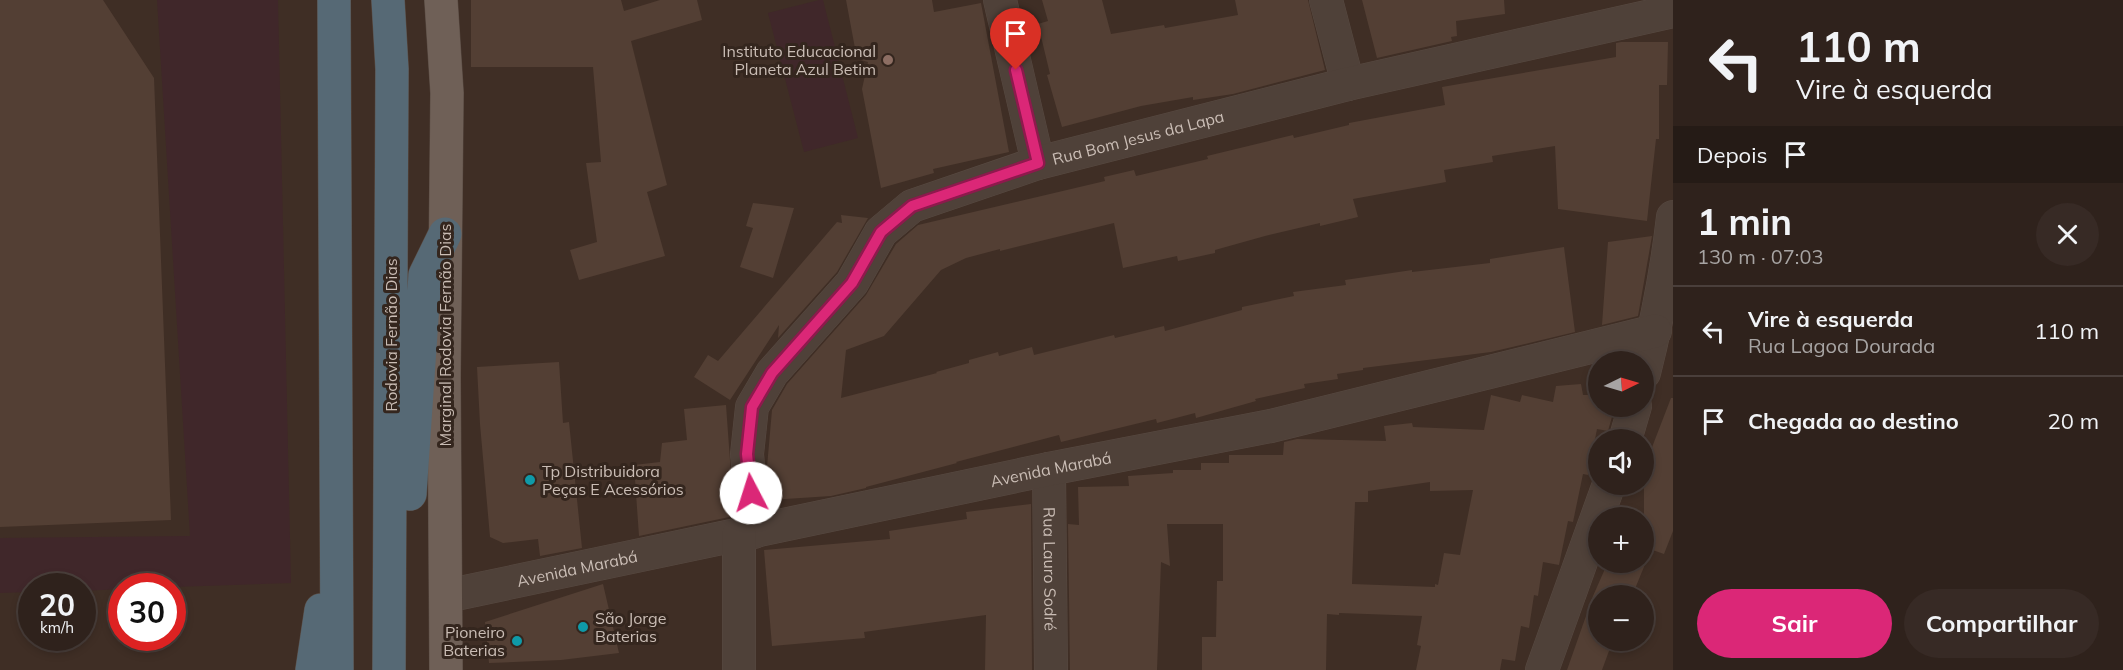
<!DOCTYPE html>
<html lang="pt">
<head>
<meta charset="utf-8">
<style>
	:root { --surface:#2f221c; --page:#372a25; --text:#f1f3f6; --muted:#a7a4a3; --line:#4a3f3b; --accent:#db2777 }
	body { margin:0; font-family:Mulish,sans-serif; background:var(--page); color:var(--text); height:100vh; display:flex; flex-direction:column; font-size:22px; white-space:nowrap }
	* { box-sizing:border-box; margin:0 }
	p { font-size:20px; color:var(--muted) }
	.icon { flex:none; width:33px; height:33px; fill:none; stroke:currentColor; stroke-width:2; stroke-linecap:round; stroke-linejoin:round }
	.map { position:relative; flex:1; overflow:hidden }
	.drawer { display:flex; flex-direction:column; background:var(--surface); width:450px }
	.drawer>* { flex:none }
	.top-card { background:#2f221c; color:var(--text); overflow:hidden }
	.needle { width:39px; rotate:85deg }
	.tools { position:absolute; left:1588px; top:351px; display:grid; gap:12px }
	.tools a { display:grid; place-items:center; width:66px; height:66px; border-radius:50%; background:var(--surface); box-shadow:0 3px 9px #0003,0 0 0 2px var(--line); font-size:30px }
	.speed { position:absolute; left:18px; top:573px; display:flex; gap:12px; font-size:30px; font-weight:700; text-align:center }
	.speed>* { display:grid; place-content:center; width:78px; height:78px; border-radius:50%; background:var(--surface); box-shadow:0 3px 9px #0003,0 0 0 2px var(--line); line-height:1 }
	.speed small { font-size:15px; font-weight:400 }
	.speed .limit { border:9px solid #d22; background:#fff; color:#111 }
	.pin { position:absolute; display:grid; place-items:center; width:51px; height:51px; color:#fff; margin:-62px -26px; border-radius:50% 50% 50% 0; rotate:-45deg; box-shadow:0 0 6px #0007 }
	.pin .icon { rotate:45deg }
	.me { position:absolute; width:66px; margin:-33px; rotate:355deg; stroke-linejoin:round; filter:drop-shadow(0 0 4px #0008) }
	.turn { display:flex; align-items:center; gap:21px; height:126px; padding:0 24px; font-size:27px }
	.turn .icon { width:78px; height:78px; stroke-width:2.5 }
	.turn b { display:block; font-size:42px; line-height:51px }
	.then { display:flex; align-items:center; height:57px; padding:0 24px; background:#0003; gap:12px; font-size:22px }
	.round { display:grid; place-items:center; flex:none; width:63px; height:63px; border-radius:32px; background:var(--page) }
	.head { display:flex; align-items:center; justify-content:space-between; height:102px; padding:0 24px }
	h1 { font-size:36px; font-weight:700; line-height:45px }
	.button { display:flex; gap:12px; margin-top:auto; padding:12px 24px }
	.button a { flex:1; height:69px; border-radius:36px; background:var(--accent); color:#fff; font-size:24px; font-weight:700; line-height:69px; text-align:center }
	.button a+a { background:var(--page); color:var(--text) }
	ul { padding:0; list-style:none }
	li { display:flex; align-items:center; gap:18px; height:90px; padding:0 24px; border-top:2px solid var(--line) }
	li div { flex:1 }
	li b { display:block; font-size:22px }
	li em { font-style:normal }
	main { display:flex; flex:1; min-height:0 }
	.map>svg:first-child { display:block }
	.green { fill:#40272a }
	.building { fill:#533f34; fill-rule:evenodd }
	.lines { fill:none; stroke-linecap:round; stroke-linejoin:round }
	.minor-casing { stroke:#584a42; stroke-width:34 }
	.major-casing { stroke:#584a42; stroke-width:34 }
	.highway-casing { stroke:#5a4c44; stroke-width:34 }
	.minor { stroke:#4f4139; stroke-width:33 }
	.major { stroke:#6f6057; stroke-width:33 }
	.highway { stroke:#566975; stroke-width:33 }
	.route-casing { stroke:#8e194d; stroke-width:15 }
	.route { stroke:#db2777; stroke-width:10 }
	.education-dot { fill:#8d6e63; stroke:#34261e; stroke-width:2 }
	.culture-dot { fill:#0f9aa8; stroke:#34261e; stroke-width:2 }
	.labels { text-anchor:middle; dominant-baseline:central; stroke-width:6; stroke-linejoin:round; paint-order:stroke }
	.poi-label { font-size:16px; fill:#cabdb5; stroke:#34261e; text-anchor:end }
	.street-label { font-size:16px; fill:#cabdb5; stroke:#34261e }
</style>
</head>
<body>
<main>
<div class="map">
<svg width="1673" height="670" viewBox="0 0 1673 670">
	<rect width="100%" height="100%" fill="#3f2e25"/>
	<path class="green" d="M 157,0 L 278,0 L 291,583 L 173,587 L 122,586 L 121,589 L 83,591 L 82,586 L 32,586 L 31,592 L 0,593 L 0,538 L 190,536 Z
		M 819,0 L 823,0 L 858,138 L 804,152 L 768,13 Z"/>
	<path class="building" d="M 0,0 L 103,0 L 154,78 L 171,520 L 0,527 Z
		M 471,0 L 621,0 L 624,11 L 660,0 L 697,0 L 702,20 L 631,41 L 667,185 L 647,192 L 665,256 L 579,280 L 570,250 L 597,242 L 586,163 L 601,162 L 593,67 L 471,67 Z
		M 846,0 L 932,0 L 934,12 L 981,3 L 1009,152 L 933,169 L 934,173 L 881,188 L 862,89 L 868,62 L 857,59 Z
		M 1042,0 L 1102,0 L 1111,34 L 1164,25 L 1165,28 L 1238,15 L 1235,0 L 1308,0 L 1325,70 L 1233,94 L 1193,100 L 1193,97 L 1141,106 L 1062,127 L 1047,75 L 1050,74 L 1038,24 L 1048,21 Z
		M 1362,0 L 1504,0 L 1505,14 L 1456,21 L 1457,36 L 1451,37 L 1452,41 L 1377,58 Z
		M 1621,42 L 1668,42 L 1667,85 L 1659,85 L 1659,139 L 1656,139 L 1647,221 L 1558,209 L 1555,146 L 1492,156 L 1493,162 L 1444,170 L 1446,182 L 1353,199 L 1358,217 L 1320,226 L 1320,223 L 1265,236 L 1215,250 L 1215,253 L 1178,261 L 1177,256 L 1123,268 L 1114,223 L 1000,251 L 1000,249 L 966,258 L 941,270 L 884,336 L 846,350 L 841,398 L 937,373 L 936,372 L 969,363 L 969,360 L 998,352 L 999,356 L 1032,347 L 1034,355 L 1114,335 L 1115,338 L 1164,326 L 1165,331 L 1242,310 L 1242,307 L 1294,296 L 1293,292 L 1346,285 L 1345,280 L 1412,270 L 1412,272 L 1490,263 L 1490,259 L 1564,247 L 1575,332 L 1491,352 L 1363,368 L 1363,370 L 1337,374 L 1338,379 L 1304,384 L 1305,388 L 1255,399 L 1256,401 L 1196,418 L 1195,413 L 1157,423 L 1156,419 L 1061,442 L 1059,435 L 956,462 L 957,463 L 866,487 L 866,488 L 831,496 L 770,500 L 767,467 L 772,410 L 787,384 L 866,295 L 896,244 L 918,225 L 1105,181 L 1104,177 L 1134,170 L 1136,176 L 1208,159 L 1207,156 L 1293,135 L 1294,138 L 1349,125 L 1349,123 L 1445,105 L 1442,87 L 1616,57 L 1616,43 Z
		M 753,203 L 794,208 L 773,278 L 740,267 L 753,228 L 746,226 Z
		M 841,215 L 868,218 L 837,272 L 778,338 L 779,325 L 730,400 L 694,377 L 708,355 L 718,361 L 837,222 L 842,223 Z
		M 1652,236 L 1638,316 L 1602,325 L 1608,242 Z
		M 559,362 L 563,423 L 569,422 L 582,548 L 540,556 L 538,539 L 503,543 L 490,537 L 480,424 L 477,367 Z
		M 1581,384 L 1583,395 L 1599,395 L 1599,406 L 1615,406 L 1608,431 L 1597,429 L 1588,475 L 1583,474 L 1573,522 L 1568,521 L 1559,565 L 1543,562 L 1538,596 L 1534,595 L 1529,628 L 1521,626 L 1515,661 L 1502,659 L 1500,670 L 1416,670 L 1421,646 L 1417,645 L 1422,616 L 1339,613 L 1339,615 L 1327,614 L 1326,670 L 1202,670 L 1202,637 L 1216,637 L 1217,581 L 1223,581 L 1223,524 L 1167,524 L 1170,566 L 1161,562 L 1157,670 L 1070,670 L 1068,524 L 1079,525 L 1078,487 L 1129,486 L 1128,476 L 1173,473 L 1173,470 L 1201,470 L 1201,463 L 1229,463 L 1229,455 L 1283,455 L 1284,442 L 1297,439 L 1386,441 L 1384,426 L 1412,423 L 1413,427 L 1484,430 L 1491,395 L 1520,402 L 1522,395 L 1553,402 L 1556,386 ZM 1430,482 L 1430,491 L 1473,490 L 1460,555 L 1444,553 L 1438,585 L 1435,584 L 1435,587 L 1352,584 L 1355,502 L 1368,502 L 1368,491 Z
		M 1671,398 L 1673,398 L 1673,531 L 1664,554 L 1644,547 L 1644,468 Z
		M 726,405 L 734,516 L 639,536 L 634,465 L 660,462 L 662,443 L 687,440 L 684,409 Z
		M 1031,504 L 1032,670 L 985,670 L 986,615 L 864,632 L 865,638 L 772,646 L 764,550 L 890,539 L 889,531 L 967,519 L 966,512 Z
		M 1608,562 L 1646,562 L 1632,596 L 1599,596 L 1599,640 L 1613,640 L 1602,670 L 1567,670 L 1593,596 Z
		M 603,584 L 619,653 L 561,660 L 489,663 L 485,622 Z"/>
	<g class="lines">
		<defs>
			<g id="minor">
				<path d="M 1000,0 L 1038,163"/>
				<path d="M 1326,0 L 1348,84"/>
				<path d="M 1644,373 C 1657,321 1667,270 1673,217"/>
				<path d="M 1625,440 L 1635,406"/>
				<path id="s1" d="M 1049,469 L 1051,670"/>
				<path id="s2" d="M 754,532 L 747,454 L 752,407 L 772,373 L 852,283 L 881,232 L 912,206 L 1038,163 L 1348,84 L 1673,11"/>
				<path id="s3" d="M 446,596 L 1049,469 L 1271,426 L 1655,331"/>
				<path d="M 739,670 L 739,534"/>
				<path d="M 1542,670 L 1609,484"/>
			</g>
			<path id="major" d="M 441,0 L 447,93 L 444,376 L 446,670"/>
			<path id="highway" d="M 334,0 L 337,670
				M 388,0 L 392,69 L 389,670
				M 410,494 L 425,275 L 445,234
				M 312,670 L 321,610"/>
		</defs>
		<use href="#minor" class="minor-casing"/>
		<use href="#major" class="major-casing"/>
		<use href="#highway" class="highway-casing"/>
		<use href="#minor" class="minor"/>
		<use href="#major" class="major"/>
		<use href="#highway" class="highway"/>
	</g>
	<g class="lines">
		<defs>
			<path id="route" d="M 751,493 L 747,454 L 752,407 L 772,373 L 852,283 L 881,232 L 912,206 L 1038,163 L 1016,70"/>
		</defs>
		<use href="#route" class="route-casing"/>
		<use href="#route" class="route"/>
	</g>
	<circle class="education-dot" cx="888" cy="60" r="6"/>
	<g class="culture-dot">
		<circle cx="530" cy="480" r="6"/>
		<circle cx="583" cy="627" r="6"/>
		<circle cx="517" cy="641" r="6"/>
	</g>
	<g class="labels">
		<g class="poi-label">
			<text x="876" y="51">Instituto Educacional<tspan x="876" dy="18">Planeta Azul Betim</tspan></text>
			<text x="542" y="471" text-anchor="start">Tp Distribuidora<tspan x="542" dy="18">Peças E Acessórios</tspan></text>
			<text x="595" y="618" text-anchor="start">São Jorge<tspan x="595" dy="18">Baterias</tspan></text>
			<text x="505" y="632">Pioneiro<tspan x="505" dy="18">Baterias</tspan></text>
		</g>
		<g class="street-label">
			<text stroke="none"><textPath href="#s2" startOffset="621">Rua Bom Jesus da Lapa</textPath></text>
			<text transform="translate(391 335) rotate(-90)">Rodovia Fernão Dias</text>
			<text transform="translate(445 335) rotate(-90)">Marginal Rodovia Fernão Dias</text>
			<text stroke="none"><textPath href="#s3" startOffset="618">Avenida Marabá</textPath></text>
			<text stroke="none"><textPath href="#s3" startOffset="134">Avenida Marabá</textPath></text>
			<text stroke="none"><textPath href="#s1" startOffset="100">Rua Lauro Sodré</textPath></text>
		</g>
	</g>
</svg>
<div class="tools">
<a><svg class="needle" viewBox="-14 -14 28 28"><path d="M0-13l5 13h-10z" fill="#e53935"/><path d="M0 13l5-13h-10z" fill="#a7a4a3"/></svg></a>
<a><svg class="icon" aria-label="sound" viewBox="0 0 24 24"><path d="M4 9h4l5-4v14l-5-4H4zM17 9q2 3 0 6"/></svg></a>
<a>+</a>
<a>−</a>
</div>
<div class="speed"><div>20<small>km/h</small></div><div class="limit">30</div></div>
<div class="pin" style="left:1016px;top:70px;background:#d93025"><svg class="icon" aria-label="arrive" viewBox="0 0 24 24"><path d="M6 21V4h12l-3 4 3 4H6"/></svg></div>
<svg class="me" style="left:751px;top:493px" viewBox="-20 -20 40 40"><circle r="19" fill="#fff"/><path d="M0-13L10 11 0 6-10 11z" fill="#db2777"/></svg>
</div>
<section class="drawer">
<div class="top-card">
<div class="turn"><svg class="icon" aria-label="left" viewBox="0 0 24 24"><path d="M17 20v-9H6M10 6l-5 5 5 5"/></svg><div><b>110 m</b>Vire à esquerda</div></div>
<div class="then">Depois<svg class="icon" aria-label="arrive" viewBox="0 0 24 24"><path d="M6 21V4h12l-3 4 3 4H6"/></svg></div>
</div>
<div class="head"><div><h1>1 min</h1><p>130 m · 07:03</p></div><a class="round"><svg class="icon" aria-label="close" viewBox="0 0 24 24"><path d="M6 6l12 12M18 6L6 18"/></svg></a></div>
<ul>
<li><svg class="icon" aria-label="left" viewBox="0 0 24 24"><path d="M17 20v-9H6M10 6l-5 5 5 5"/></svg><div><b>Vire à esquerda</b><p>Rua Lagoa Dourada</p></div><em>110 m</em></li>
<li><svg class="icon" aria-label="arrive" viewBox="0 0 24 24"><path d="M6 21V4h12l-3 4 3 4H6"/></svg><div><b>Chegada ao destino</b></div><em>20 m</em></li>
</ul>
<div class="button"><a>Sair</a><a>Compartilhar</a></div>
</section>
</main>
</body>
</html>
